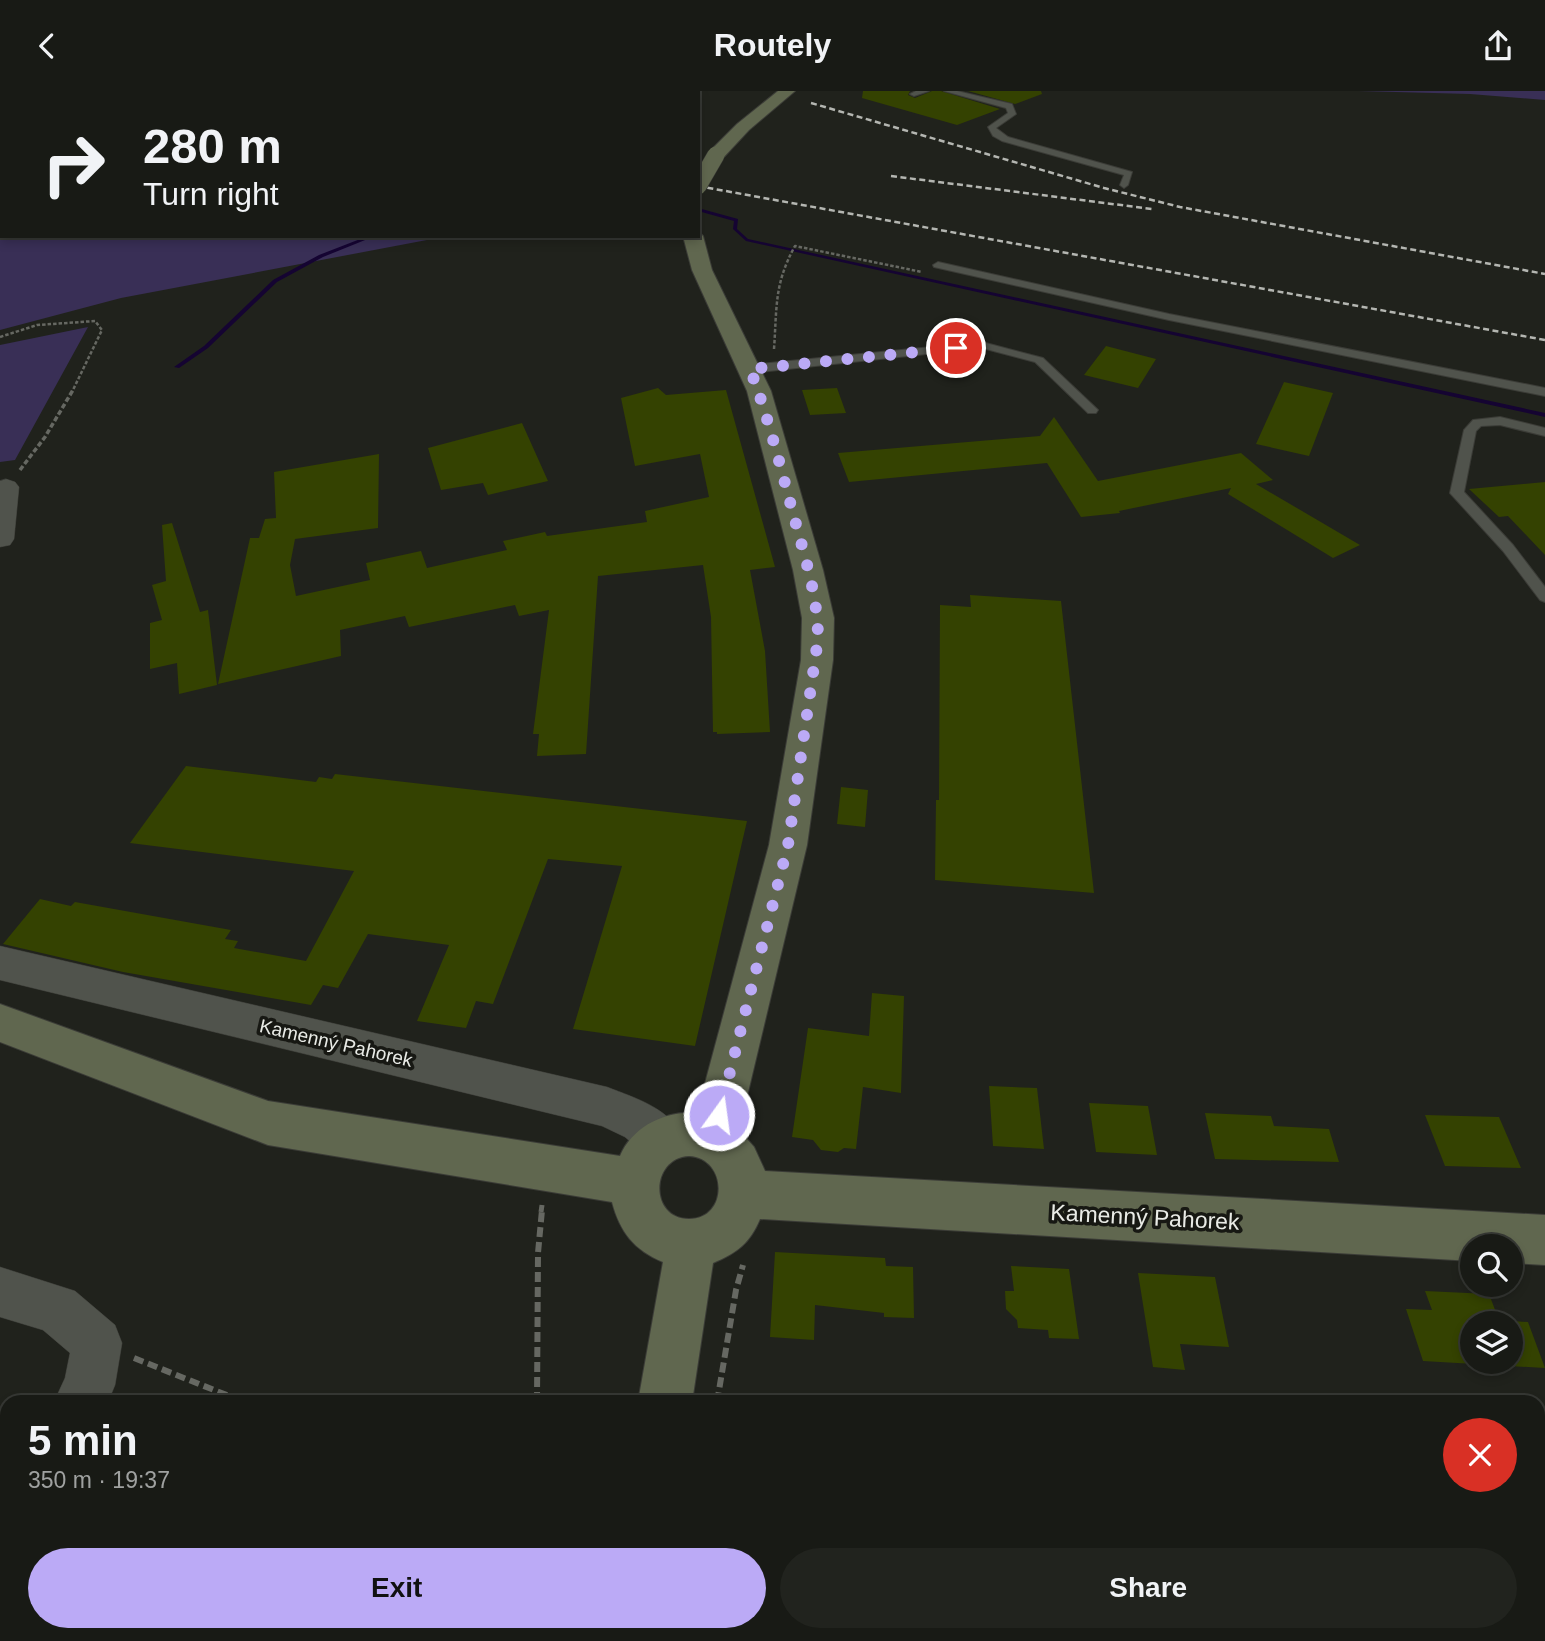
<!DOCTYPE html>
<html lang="en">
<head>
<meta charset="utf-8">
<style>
	:root { --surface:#181a15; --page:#21231e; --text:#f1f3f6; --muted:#9fa1a0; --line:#363834; --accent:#bbaaf6 }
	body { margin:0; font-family:Helvetica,sans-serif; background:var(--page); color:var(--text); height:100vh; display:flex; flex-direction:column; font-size:26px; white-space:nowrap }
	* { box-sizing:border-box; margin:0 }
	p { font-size:23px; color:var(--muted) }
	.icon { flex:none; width:38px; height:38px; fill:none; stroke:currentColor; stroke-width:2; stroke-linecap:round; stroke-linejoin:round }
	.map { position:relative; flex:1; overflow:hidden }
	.side { position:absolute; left:0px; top:1304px; width:1545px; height:247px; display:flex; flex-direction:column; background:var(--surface); border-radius:21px 21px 0 0; box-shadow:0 4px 10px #0003,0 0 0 2px var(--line) }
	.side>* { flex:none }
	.hud { position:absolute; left:0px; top:0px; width:700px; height:147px; box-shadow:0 4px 10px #0003,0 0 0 2px var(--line); background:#181a15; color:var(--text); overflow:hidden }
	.tools { position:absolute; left:1460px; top:1143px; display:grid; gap:14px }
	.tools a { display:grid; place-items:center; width:63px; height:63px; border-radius:50%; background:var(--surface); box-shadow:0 4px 10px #0003,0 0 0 2px var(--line); font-size:35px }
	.pin { position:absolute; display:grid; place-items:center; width:60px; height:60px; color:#fff; margin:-30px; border:4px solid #fff; border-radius:50%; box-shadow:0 2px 7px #0007 }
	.me { position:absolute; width:77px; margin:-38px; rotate:14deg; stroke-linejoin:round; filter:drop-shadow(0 0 5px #0008) }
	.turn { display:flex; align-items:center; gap:24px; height:147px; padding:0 28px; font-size:32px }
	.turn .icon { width:91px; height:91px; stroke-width:2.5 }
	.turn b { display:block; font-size:49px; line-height:60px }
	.round { display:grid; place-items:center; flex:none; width:74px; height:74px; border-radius:37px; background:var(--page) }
	.summary { display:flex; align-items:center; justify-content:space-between; height:119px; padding:0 28px }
	h1 { font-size:42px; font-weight:700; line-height:52px }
	.action { display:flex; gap:14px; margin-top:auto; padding:14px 28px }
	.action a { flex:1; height:80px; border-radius:42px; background:var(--accent); color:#111; font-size:28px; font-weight:700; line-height:80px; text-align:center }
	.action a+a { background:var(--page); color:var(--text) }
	header { display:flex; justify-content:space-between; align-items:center; height:91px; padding:0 28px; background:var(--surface); font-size:32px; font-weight:700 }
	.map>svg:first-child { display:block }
	.green { fill:#392f56 }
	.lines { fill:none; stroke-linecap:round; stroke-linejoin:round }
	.stream { fill:#150432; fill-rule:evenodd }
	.building { fill:#344201; fill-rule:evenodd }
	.lane-casing { stroke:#3b3c37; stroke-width:2 }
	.street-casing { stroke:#3b3c37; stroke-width:1 }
	.secondary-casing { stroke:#3b3c37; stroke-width:2 }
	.path-far3 { stroke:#666862; stroke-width:2.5; stroke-dasharray:3.5 2; stroke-linecap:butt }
	.path-far2 { stroke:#666862; stroke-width:3.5; stroke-dasharray:5 2.5; stroke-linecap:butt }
	.path-far1 { stroke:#666862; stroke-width:5; stroke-dasharray:8 4.5; stroke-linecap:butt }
	.path { stroke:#666862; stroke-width:6; stroke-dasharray:10 5; stroke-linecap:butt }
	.lane { fill:#50534c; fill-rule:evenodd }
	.street { fill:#50534c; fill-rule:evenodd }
	.secondary { fill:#60674f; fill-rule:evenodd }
	.rail { stroke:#b4b6b1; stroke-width:2.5; stroke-dasharray:6 3.5; stroke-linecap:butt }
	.secondary-bridge-casing { stroke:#3b3c37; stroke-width:18; stroke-linecap:butt }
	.secondary-bridge { stroke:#60674f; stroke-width:17 }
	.route { stroke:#bbaaf6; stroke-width:12; stroke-dasharray:0 21.6 }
	.labels { text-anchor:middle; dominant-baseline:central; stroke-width:7; stroke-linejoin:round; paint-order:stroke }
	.street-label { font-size:19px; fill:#e9ebe6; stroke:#171813 }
	.near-street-label { font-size:23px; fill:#e9ebe6; stroke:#171813 }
</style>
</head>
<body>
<header><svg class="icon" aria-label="back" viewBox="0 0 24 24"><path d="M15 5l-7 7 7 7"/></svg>Routely<svg class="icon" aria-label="share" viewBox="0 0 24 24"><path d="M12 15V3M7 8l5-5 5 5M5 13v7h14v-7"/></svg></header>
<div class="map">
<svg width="1545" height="1550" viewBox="0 0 1545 1550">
	<rect width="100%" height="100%" fill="#20221c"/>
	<path class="green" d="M 222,0 L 618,0 L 231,2 Z
		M 1358,0 L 1545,0 L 1545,9 L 1470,3 Z
		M 0,88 L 2,145 L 448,145 L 121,207 L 0,239 Z
		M 88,236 L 15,369 L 0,371 L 0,254 Z"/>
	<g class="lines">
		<path class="stream" d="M 0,94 L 2,94 L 2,96 L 0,96 Z
			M 698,117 L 738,128 L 737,138 L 748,148 L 1545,322 L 1545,326 L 746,150 L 733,138 L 734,130 L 698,120 Z
			M 368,145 L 375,145 L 323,166 L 277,191 L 208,257 L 179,277 L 174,276 L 204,255 L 273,189 L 319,164 Z"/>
	</g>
	<path class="building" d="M 863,0 L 910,0 L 908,4 L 915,7 L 932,0 L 941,0 L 1000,18 L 957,34 L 862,7 Z
		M 968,0 L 1041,0 L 1042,3 L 1015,13 Z
		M 1106,255 L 1156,268 L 1138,297 L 1084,284 Z
		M 1284,291 L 1333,302 L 1309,365 L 1256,353 Z
		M 658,297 L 666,304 L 726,299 L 775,476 L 750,479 L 765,560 L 770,641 L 717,643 L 717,641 L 713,641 L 711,526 L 703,474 L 598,485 L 586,663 L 537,665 L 539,643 L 533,643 L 549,519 L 519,525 L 515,514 L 409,536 L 405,525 L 340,539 L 341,565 L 218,593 L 250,447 L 259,447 L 265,428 L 276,427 L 274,381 L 379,363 L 378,437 L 295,448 L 290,474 L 296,505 L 370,489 L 366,472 L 421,460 L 427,477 L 507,459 L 503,450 L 545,441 L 547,445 L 647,431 L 645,420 L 709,406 L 700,363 L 635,375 L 621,307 Z
		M 837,297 L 846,322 L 810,324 L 802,299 Z
		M 1054,326 L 1098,390 L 1241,362 L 1273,389 L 1256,393 L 1360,454 L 1333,467 L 1228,403 L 1231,397 L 1119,420 L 1120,422 L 1081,426 L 1047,372 L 849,391 L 838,362 L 1040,345 Z
		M 522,332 L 548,390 L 488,404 L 483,392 L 441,399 L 428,357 Z
		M 1545,391 L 1545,464 L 1508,425 L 1499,426 L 1469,398 Z
		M 172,432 L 200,521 L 208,519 L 217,594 L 179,603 L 177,572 L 150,578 L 150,532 L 162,529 L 152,494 L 166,490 L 162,434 Z
		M 970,504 L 1061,510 L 1094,802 L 935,789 L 936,709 L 939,709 L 940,514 L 971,516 Z
		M 186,675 L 316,691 L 319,686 L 332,688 L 335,683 L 747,730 L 695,955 L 573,938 L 622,775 L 548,768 L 493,913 L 476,910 L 466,937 L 417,930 L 449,854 L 368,843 L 338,897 L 323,894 L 311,914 L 123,881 L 3,853 L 40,808 L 71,815 L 75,811 L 231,839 L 225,848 L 238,850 L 234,857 L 306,870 L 354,780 L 130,752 Z
		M 841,696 L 868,699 L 865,736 L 837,733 Z
		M 872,902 L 904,905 L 901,1002 L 863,996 L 856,1058 L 844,1057 L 838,1061 L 821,1059 L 813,1049 L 792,1046 L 808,937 L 869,945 Z
		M 989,995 L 1037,997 L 1044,1058 L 993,1055 Z
		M 1089,1012 L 1148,1015 L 1157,1064 L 1096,1061 Z
		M 1205,1022 L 1271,1025 L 1274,1035 L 1329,1038 L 1339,1071 L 1215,1068 Z
		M 1425,1024 L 1499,1026 L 1521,1077 L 1445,1075 Z
		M 775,1161 L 885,1167 L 886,1175 L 913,1176 L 914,1227 L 884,1226 L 884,1222 L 815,1214 L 814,1249 L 770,1246 Z
		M 1011,1175 L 1069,1178 L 1079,1248 L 1049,1247 L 1048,1239 L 1018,1237 L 1017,1229 L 1006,1218 L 1005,1200 L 1014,1200 Z
		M 1138,1182 L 1215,1186 L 1229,1256 L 1180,1253 L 1185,1279 L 1153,1276 Z
		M 1425,1200 L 1489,1203 L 1497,1224 L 1509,1224 L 1511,1230 L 1528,1231 L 1545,1277 L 1423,1270 L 1406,1218 L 1432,1219 ZM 1472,1232 L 1510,1232 L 1510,1270 L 1472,1270 Z"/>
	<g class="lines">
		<defs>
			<path id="lane" d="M 916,0 L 929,0 L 914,5 L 910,3 Z
				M 944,0 L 957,0 L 1012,13 L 1016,23 L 996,37 L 1008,46 L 1132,81 L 1128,94 L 1124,97 L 1120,94 L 1124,84 L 1002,50 L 993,45 L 988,36 L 1008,22 L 1006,17 Z
				M 938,171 L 1169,223 L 1545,297 L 1545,305 L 1169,229 L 934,176 L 933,174 Z
				M 982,251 L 1043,267 L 1098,319 L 1096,322 L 1088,322 L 1035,271 L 982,257 L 750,282 L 744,278 L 750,274 Z
				M 1500,326 L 1545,337 L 1545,345 L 1500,334 L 1481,335 L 1476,340 L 1464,401 L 1513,454 L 1545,496 L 1545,511 L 1540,509 L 1503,460 L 1450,402 L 1464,339 L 1473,329 Z"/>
			<path id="street" d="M 6,388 L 15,391 L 19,396 L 14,448 L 10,454 L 0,456 L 0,390 Z
				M 0,855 L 607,996 C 638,1008 672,1018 686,1051 L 680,1066 L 664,1072 L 648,1066 L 625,1046 L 602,1035 L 0,889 Z
				M 0,1176 L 75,1200 L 115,1234 L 122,1252 L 115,1294 L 108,1311 L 54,1311 L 65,1287 L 70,1262 L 43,1239 L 0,1226 Z
				M 7,1424 L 7,1490 L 0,1493 L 0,1427 Z"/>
			<path id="secondary" d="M 778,0 L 795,0 L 749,39 L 722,68 L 710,68 L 707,64 L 710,60 L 737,33 Z
				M 698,140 L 703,145 L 712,179 L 771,300 L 823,479 L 834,527 L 833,569 L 807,754 L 739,1039 L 754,1056 L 765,1080 L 1545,1124 L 1545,1174 L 1510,1172 L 1510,1155 L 1472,1155 L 1472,1170 L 760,1128 C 750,1152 737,1162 713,1172 L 692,1311 L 638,1311 L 663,1171 C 634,1159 620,1141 612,1111 L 268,1054 L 0,951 L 0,913 L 268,1010 L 620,1065 C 632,1036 665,1019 697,1022 L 769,754 L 801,569 L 802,527 L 793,479 L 747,300 L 692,179 L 683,145 L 698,145 ZM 689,1065 C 728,1067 729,1128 689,1128 C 649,1128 650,1067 689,1065 Z
				M 590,1544 L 652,1544 L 651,1550 L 589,1550 Z"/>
		</defs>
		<use href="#lane" class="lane-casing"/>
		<use href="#street" class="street-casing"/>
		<use href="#secondary" class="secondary-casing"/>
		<path class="path-far3" d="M 0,246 L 37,234 L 95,230 L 102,239 L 72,301
			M 774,258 C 777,216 774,193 795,155 L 922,181"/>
		<path class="path-far2" d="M 20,379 L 45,346 L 73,299"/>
		<path class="path-far1" d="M 541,1121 L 542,1114"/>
		<path class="path" d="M 134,1267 L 244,1311
			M 537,1311 L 538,1162 L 542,1119
			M 717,1311 L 736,1199 L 743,1174
			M 488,1550 L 490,1544
			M 681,1550 L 682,1544"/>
		<use href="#lane" class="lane"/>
		<use href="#street" class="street"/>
		<use href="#secondary" class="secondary"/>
		<path class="rail" d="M 180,0 L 189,2
			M 201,0 L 211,2
			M 811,12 L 1104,97 L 1180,116 L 1545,183
			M 891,85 L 1152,118
			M 698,95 L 1545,249"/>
		<defs>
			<path id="secondary-bridge" d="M 698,95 L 716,64"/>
		</defs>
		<use href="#secondary-bridge" class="secondary-bridge-casing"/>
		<use href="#secondary-bridge" class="secondary-bridge"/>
	</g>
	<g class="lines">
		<path class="route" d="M 719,1024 L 788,754 L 818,548 C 818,504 804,464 793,422 C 780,374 768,325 750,278 L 956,257"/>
	</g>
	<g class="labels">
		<g class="street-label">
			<text transform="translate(336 952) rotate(13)">Kamenný Pahorek</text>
		</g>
		<g class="near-street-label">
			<text transform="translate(1145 1126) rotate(3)">Kamenný Pahorek</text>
		</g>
	</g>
</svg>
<div class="tools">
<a><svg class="icon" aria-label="search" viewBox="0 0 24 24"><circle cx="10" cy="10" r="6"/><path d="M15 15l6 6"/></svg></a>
<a><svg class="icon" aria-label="layers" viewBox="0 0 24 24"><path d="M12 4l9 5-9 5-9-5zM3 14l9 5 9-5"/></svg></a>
</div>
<div class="pin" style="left:956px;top:257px;background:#d93025"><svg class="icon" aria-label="arrive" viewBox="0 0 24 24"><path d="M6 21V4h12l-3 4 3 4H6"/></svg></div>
<svg class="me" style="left:719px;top:1024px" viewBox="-20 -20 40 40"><circle r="17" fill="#bbaaf6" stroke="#fff" stroke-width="3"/><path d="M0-11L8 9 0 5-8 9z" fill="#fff"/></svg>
<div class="hud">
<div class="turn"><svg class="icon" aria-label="right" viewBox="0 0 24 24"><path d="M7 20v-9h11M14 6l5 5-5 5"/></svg><div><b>280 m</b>Turn right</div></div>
</div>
<section class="side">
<div class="summary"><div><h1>5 min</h1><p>350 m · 19:37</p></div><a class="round" style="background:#d93025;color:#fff"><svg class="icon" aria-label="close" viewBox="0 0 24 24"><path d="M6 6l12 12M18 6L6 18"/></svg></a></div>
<div class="action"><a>Exit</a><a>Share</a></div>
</section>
</div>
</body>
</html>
